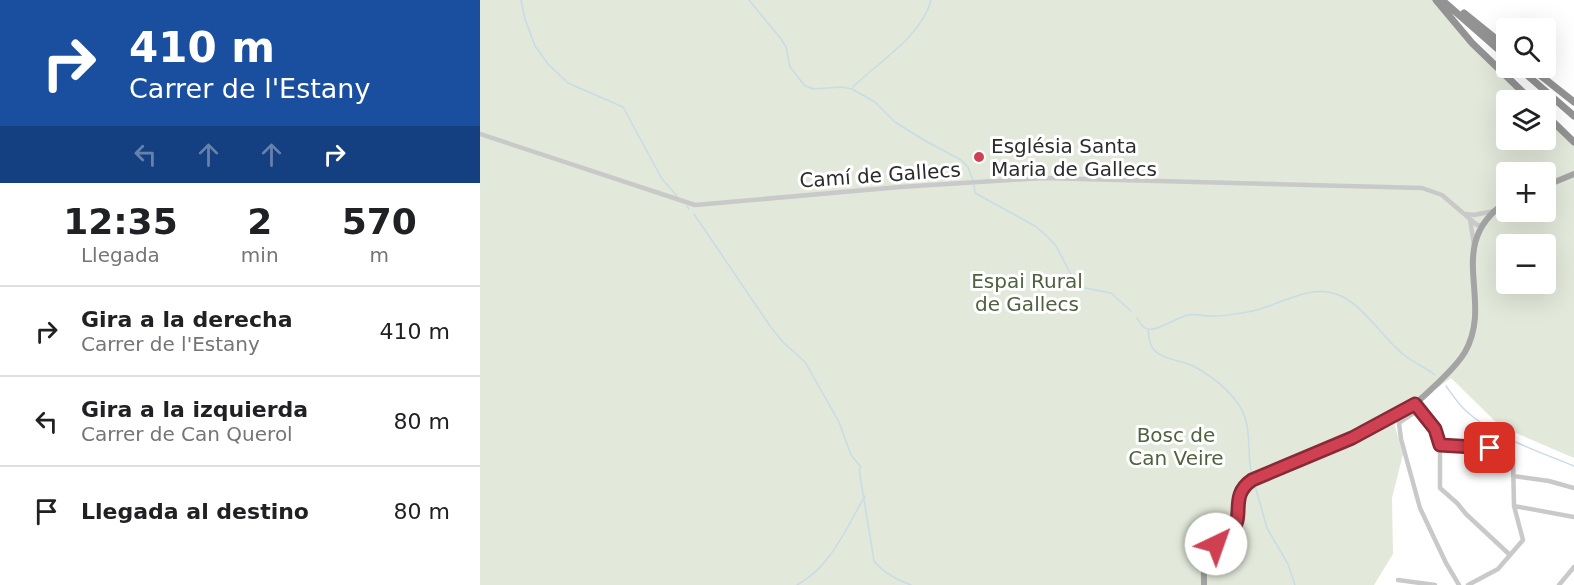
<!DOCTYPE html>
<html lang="es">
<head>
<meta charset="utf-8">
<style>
	:root { --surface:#fff; --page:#f6f6f6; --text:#202124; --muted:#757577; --line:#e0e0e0 }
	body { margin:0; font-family:"DejaVu Sans",sans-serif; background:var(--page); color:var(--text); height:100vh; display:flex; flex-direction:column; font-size:22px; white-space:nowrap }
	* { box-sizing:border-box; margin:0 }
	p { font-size:20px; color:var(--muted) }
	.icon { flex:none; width:33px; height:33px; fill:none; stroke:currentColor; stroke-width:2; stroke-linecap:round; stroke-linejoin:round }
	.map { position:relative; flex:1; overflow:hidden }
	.panel { display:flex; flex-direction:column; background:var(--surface); width:480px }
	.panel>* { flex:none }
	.top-card { background:#1a4fa0; color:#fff; overflow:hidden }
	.fabs { position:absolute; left:1016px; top:18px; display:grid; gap:12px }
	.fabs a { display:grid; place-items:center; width:60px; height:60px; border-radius:6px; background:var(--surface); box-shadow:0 6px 24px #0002; font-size:30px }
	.pin { position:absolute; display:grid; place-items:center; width:51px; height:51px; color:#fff; margin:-26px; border-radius:12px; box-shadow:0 3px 9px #0006 }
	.me { position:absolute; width:66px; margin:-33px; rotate:42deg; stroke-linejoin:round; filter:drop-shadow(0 0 4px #0008) }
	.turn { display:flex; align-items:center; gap:21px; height:126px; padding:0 30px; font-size:27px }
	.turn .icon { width:78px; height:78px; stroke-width:2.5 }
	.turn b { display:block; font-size:42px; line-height:51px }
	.lanes { display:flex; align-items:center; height:57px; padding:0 30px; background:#0003; justify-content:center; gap:30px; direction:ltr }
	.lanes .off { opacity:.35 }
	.eta { display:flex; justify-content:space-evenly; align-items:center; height:102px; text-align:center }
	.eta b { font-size:36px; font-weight:800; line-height:42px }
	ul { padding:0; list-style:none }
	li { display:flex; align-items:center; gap:18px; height:90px; padding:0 30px; border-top:2px solid var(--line) }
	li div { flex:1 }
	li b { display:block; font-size:22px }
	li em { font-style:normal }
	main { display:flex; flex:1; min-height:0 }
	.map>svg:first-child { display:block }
	.green { fill:#e2e8da; fill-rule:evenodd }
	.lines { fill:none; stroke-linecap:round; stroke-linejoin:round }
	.stream { stroke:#c8dce6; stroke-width:1.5 }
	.minor { stroke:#c9c9c9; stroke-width:4.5 }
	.major { stroke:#a4a4a4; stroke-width:6 }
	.highway { stroke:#939393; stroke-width:7 }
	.route-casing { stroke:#872a35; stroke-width:15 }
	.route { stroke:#cf4152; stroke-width:10 }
	.poi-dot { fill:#cf4152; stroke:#fff; stroke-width:2 }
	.labels { text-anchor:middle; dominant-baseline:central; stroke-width:6; stroke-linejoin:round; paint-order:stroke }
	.poi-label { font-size:20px; fill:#2c2c2c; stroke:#fff; text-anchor:start }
	.street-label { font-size:20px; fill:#2c2c2c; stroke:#fff }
	.park-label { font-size:20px; fill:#50613f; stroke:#fff }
</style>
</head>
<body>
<main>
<section class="panel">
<div class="top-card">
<div class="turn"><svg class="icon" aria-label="right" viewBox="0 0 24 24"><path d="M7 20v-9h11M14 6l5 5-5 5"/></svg><div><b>410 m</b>Carrer de l'Estany</div></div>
<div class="lanes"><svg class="icon off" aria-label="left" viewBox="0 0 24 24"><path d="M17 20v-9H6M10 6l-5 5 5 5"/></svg><svg class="icon off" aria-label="ahead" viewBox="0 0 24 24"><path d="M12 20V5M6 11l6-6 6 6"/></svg><svg class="icon off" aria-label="ahead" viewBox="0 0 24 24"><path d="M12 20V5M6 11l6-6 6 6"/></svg><svg class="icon" aria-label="right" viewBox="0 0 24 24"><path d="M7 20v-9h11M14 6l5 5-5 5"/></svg></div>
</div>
<div class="eta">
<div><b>12:35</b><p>Llegada</p></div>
<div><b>2</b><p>min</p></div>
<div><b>570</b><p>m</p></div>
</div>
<ul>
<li><svg class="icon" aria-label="right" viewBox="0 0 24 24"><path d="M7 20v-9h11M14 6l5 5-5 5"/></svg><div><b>Gira a la derecha</b><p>Carrer de l'Estany</p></div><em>410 m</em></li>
<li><svg class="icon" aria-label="left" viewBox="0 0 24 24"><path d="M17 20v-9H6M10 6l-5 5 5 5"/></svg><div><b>Gira a la izquierda</b><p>Carrer de Can Querol</p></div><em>80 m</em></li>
<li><svg class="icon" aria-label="arrive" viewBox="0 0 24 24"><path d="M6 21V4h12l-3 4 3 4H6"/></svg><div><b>Llegada al destino</b></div><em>80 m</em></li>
</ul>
</section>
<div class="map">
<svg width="1094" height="585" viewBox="0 0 1094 585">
	<rect width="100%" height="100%" fill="#fff"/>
	<path class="green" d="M 0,0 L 952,0 L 1047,100 L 1026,100 L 1026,140 L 1065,140 L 1065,118 L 1094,146 L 1094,458 L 1020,426 L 971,378 L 913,420 L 923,454 L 912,498 L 913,554 L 894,585 L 0,585 ZM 1026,172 L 1065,172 L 1065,212 L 1026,212 ZM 1026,244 L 1065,244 L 1065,284 L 1026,284 Z"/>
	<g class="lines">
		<path class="stream" d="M 41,0 L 45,19 L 55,46 L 68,64 L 88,83 L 143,107 L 182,179 L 197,196
			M 269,0 L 301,39 L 306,47 L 310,67 L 325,86 L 334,89 L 361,87 L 372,89 L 395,102 L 415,122 L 442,139 L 481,160 L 488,167 L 493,181
			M 373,87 C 398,62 442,36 451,0
			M 494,185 L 495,193 L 555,226 L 567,236 L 576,246 L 596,284 L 605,288 L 631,293 L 651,311
			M 207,206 L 209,209
			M 214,214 L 290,326 L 303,342 L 325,362 L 359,422 L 371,455 L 381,467 L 379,469 L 394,561 C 403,573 418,580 431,585
			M 657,318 C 659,321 661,326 665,328 C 674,334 697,317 708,315 C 715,313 723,316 730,316 C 742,317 755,314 767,312 C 796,308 826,284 856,294 C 883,303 902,338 924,355 C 934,363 945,367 955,375
			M 668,330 C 669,335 669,343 672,347 C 680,360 701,360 713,366 C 730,375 748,389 759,405 C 773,426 766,452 772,476
			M 966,386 C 972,394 978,404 986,411 C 1016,438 1058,451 1094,466
			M 774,482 L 787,528 L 808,564 L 815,585
			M 317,585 C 351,567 366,528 385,496"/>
		<path class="minor" d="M 0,134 L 215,205 L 420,187 L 563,178 L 942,188 L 962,195 L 997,225 L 1002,225
			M 986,214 L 994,215 L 1014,211
			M 990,219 L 994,245
			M 935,404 L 955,429 L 960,445 L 960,488 L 977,503 L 986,514 L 1030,555
			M 940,409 L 919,423 L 921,439 L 940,508 L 966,563 L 979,585
			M 960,445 L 1025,450 L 1033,459 L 1034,506 L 1043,540 L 1018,569 L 988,585
			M 1033,476 L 1069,481 L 1094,488
			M 1034,506 L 1094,517
			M 918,580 L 955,585
			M 1079,585 L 1094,567"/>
		<path class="major" d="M 1065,186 L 1094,174
			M 724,585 C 724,565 721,556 739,543 C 744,539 749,536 753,530 C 768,505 744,494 781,475 C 833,454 887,435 934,404 C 943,398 950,390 958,383 C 968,373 978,364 985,352 C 1015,299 963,245 1026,202"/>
		<path class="highway" d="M 956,0 L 992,43 L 1051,100
			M 962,0 L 1026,56
			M 984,13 L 1026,47
			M 1039,68 L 1094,116
			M 1051,68 L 1094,102
			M 1065,114 L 1094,142"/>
	</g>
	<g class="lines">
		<defs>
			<path id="route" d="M 736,544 C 741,541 748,537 752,532 C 765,514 749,496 772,480 L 872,438 L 935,404 L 955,429 L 960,445 L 1010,448"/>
		</defs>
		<use href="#route" class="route-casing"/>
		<use href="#route" class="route"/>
	</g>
	<circle class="poi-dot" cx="499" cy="157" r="6"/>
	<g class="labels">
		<g class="poi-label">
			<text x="511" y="146">Església Santa<tspan x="511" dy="23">Maria de Gallecs</tspan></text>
		</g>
		<g class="street-label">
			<text transform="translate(400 175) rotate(-4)">Camí de Gallecs</text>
		</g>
		<g class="park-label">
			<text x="547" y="281">Espai Rural<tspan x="547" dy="23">de Gallecs</tspan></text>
			<text x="696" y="435">Bosc de<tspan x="696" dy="23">Can Veire</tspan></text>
		</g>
	</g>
</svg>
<div class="fabs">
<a><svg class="icon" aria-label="search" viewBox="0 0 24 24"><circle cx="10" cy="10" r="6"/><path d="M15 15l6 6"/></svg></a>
<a><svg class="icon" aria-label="layers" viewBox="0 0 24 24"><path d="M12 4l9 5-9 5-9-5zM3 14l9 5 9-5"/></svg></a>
<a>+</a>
<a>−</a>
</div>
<div class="pin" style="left:1010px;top:448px;background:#d93025"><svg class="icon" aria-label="arrive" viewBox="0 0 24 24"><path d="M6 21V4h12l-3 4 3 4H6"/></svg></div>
<svg class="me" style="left:736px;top:544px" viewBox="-20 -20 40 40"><circle r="19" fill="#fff"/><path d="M0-13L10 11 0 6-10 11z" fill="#cf4152"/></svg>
</div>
</main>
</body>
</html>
